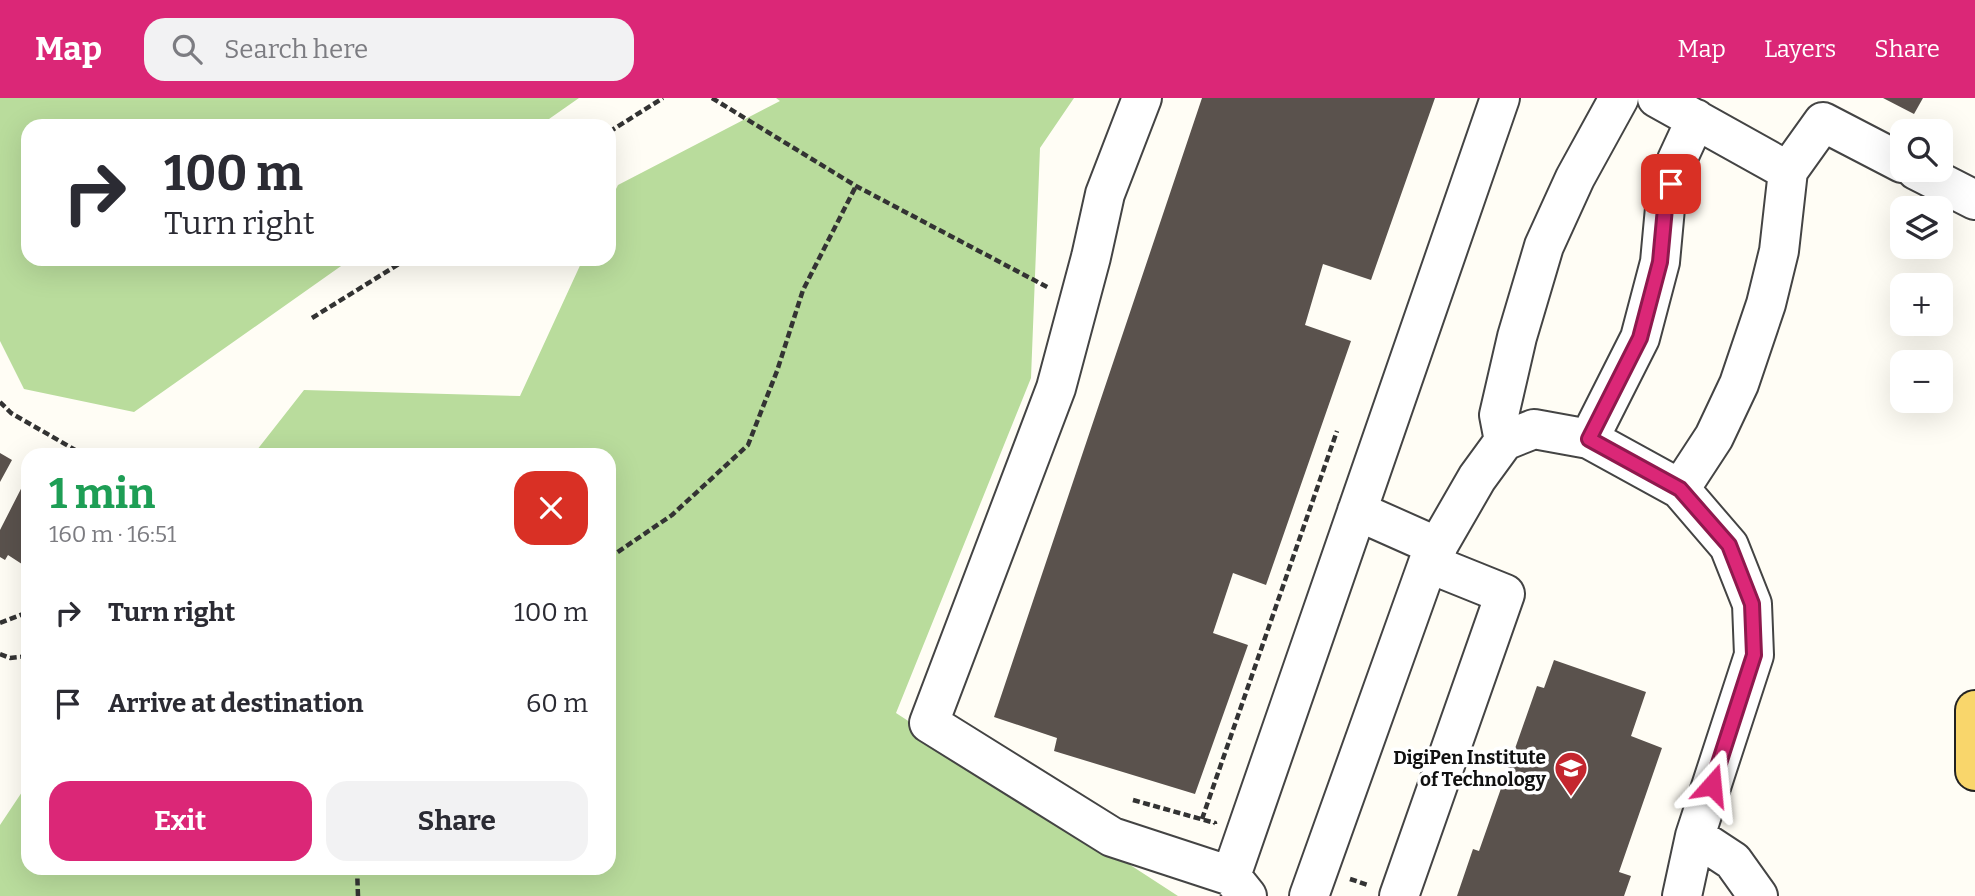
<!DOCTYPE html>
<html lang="en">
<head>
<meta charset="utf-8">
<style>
	:root { --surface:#fff; --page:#f2f2f3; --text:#2b2b33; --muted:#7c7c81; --accent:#db2777 }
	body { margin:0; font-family:Bitter,serif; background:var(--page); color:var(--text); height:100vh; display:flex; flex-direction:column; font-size:26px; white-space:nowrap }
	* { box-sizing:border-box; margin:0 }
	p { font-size:23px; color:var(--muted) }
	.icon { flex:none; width:38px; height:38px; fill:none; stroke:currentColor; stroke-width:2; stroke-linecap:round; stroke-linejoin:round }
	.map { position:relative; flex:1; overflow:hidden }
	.panel { position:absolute; left:21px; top:350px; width:595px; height:427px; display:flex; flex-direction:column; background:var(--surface); border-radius:21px; box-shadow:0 7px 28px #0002 }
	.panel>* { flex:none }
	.banner { position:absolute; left:21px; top:21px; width:595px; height:147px; border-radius:21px; box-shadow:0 7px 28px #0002; background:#fff; color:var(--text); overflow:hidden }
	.fabs { position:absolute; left:1890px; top:21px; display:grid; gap:14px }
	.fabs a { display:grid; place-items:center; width:63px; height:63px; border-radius:14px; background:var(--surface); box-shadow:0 7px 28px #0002; font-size:35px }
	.pin { position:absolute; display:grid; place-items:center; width:60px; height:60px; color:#fff; margin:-30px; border-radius:14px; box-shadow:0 4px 10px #0006 }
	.me { position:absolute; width:77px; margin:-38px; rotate:18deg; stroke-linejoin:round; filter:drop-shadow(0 0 5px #0008) }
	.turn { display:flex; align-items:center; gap:24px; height:147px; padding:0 28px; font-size:32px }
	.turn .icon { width:91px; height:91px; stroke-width:2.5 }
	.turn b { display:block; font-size:49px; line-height:60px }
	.round { display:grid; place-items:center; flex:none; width:74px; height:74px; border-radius:21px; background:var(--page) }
	.head { display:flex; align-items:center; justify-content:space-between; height:119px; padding:0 28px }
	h1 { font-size:42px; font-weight:700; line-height:52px; color:#1e9e55 }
	.button { display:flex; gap:14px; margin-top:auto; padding:14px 28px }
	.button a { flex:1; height:80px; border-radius:21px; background:var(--accent); color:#fff; font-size:28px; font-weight:700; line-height:80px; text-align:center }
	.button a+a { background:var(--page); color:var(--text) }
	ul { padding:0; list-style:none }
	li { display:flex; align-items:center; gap:21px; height:91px; padding:0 28px }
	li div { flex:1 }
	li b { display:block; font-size:26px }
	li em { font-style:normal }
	header { display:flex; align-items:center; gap:42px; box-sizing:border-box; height:98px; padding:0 35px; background:var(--accent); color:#fff }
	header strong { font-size:33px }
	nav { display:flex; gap:38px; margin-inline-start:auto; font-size:24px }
	.search { width:490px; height:63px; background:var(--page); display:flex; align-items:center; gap:18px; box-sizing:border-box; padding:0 24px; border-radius:21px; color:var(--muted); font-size:26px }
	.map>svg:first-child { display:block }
	.forest { fill:#b9dc9c }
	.building { fill:#5a524d }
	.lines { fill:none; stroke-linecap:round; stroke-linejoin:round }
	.minor-casing { stroke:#444; stroke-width:42 }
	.major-casing { stroke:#222; stroke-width:42 }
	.path { stroke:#333; stroke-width:4.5; stroke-dasharray:7 3.5; stroke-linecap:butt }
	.minor { stroke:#fff; stroke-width:38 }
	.major { stroke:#f9d66b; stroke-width:38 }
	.route-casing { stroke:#8e194d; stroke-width:18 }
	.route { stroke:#db2777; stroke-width:12 }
	.labels { text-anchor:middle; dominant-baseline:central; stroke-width:7; stroke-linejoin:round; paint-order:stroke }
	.poi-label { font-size:19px; font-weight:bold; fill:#111; stroke:#fff; text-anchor:end }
</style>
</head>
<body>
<header>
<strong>Map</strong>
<div class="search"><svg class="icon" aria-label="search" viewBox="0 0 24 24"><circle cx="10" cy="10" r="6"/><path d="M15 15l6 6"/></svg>Search here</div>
<nav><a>Map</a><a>Layers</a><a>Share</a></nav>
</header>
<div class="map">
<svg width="1975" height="798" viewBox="0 0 1975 798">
	<rect width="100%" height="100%" fill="#fffdf5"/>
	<path class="forest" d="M 0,0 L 579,0 L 539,28 L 28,28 L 28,161 L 351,161 L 134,314 L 24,291 L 0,243 Z
		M 776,0 L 1074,0 L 1040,50 L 1031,280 L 896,615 L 1178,798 L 0,798 L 0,727 L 28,685 L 28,770 L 609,770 L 609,357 L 253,357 L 304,292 L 520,298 L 583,161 L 609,161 L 609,105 L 618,87 L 780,3 Z"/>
	<path class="building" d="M 1202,0 L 1435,0 L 1371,182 L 1323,166 L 1305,227 L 1351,243 L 1266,487 L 1233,475 L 1213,535 L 1248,547 L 1195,696 L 1054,653 L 1057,640 L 994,619 Z
		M 1883,0 L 1923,0 L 1914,16 Z
		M 0,355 L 12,362 L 0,384 Z
		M 26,381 L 28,382 L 28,470 L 8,457 L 5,462 L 0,459 L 0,432 Z
		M 1554,562 L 1646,594 L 1631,638 L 1662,650 L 1619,774 L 1631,778 L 1624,798 L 1457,798 L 1473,751 L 1479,753 L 1537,588 L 1544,590 Z"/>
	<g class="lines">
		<defs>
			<path id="minor" d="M 1142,0 L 1105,96 L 1091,159 L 1056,290 L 929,625 L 1112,739 L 1231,778 L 1247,798
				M 1657,0 L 1788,73
				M 1916,72 L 1975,102
				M 1589,341 L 1640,240 L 1660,164 L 1665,110 L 1677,62 L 1696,21
				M 1504,343 L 1499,317 L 1517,239 L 1544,148 L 1575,80 L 1619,0
				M 1680,391 L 1714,339 L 1739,286 L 1766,206 L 1779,153 L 1788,73 L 1823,24 L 1902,65
				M 1357,413 L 1438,449
				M 1695,738 L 1733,763 L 1758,798
				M 1231,778 L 1500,0
				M 1309,798 L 1428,465 L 1477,380 L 1504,343 L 1534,331 L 1589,341 L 1680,391 L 1729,448 L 1752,506 L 1754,557 L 1695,738 L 1682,798
				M 1399,798 L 1505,496 L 1428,465"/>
			<path id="major" d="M 1975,612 L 1975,673"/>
		</defs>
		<use href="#minor" class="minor-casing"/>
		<use href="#major" class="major-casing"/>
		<path class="path" d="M 712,0 L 856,88 L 1049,190
			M 609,34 L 663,0
			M 312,220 L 407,161
			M 0,304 L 11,315 L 84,357
			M 609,460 L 672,417 L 748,347 L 777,273 L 803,192 L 856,88
			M 0,525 L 28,514
			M 0,556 L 10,560 L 28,558
			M 1133,702 L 1215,725 L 1215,726
			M 1202,721 L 1337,333
			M 357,770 L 358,798
			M 1350,781 L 1368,787"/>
		<use href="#minor" class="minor"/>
		<use href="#major" class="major"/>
	</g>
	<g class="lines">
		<defs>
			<path id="route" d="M 1671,86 L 1665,110 L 1660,164 L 1640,240 L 1589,341 L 1680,391 L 1729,447 L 1752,506 L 1754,557 L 1712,687"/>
		</defs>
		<use href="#route" class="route-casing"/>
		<use href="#route" class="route"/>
	</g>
	<defs>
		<symbol id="university-pin" viewBox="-11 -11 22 30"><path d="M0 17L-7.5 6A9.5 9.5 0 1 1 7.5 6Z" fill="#c4262e" stroke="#fff"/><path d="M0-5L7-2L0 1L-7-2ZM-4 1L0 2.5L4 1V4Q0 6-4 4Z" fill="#fff"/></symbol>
	</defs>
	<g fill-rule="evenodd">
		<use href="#university-pin" x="1552" y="651" width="38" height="52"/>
	</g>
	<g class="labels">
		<g class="poi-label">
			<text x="1546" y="659">DigiPen Institute<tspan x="1546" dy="22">of Technology</tspan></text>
		</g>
	</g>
</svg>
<div class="fabs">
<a><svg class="icon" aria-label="search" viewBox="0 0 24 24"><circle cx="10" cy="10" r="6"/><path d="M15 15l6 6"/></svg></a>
<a><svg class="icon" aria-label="layers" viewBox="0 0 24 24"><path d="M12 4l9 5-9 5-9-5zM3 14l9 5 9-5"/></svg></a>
<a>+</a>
<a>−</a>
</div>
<div class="pin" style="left:1671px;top:86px;background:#d93025"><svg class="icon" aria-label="arrive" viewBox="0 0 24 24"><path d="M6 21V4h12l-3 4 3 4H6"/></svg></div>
<svg class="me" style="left:1712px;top:687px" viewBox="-20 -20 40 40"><path d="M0-17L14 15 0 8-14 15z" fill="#db2777" stroke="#fff" stroke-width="4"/></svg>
<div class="banner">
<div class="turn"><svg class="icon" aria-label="right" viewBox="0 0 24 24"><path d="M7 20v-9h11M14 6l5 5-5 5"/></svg><div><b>100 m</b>Turn right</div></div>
</div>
<section class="panel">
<div class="head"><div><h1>1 min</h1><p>160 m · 16:51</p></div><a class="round" style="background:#d93025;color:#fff"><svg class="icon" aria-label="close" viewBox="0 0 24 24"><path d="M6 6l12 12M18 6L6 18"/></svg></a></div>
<ul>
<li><svg class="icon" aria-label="right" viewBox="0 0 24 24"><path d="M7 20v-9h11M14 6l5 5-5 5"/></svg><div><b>Turn right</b></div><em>100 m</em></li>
<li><svg class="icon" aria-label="arrive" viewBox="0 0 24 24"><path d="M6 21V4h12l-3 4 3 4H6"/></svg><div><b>Arrive at destination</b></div><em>60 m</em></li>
</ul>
<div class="button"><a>Exit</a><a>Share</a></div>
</section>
</div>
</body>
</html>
